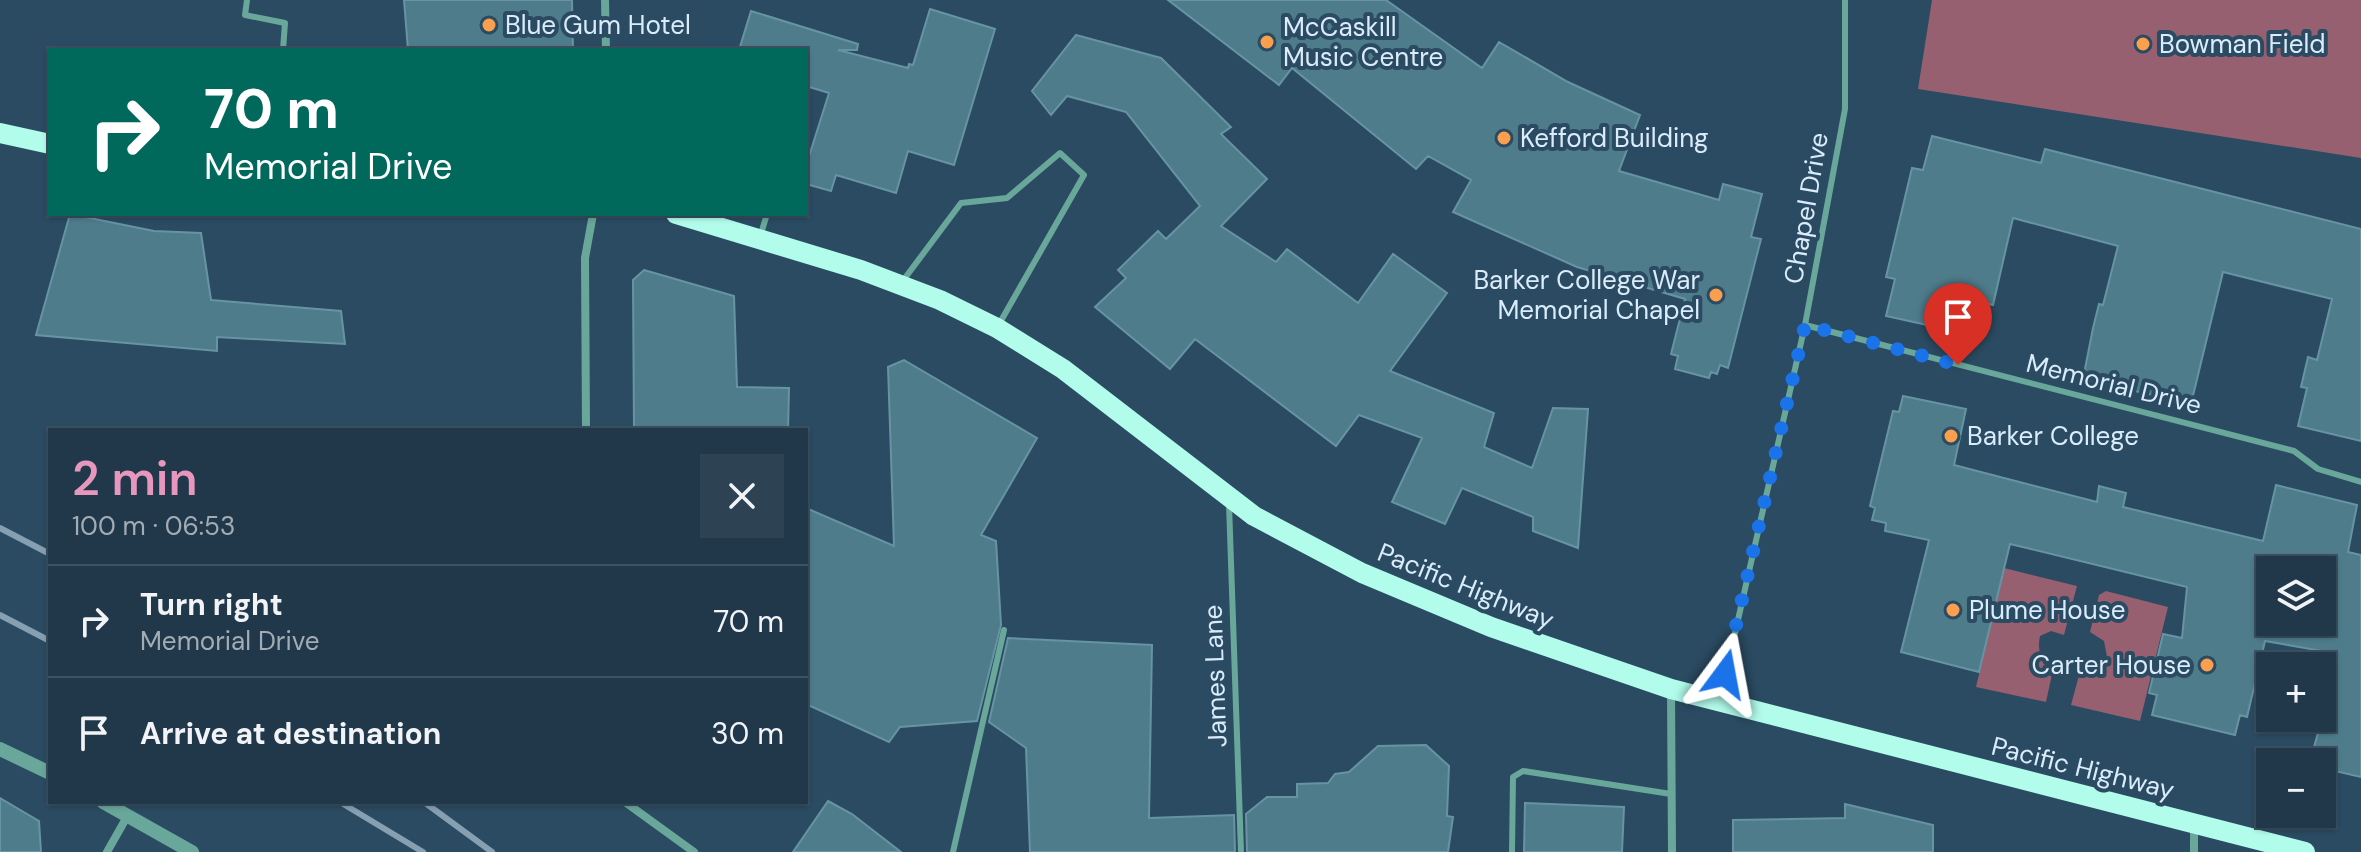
<!DOCTYPE html>
<html lang="en">
<head>
<meta charset="utf-8">
<style>
	:root { --surface:#20384a; --page:#2d4354; --text:#f1f3f6; --muted:#a2acb5; --line:#3d5262; --accent:#e797bd }
	body { margin:0; font-family:"DM Sans",sans-serif; background:var(--page); color:var(--text); height:100vh; display:flex; flex-direction:column; font-size:30px; white-space:nowrap }
	* { box-sizing:border-box; margin:0 }
	p { font-size:26px; color:var(--muted) }
	.icon { flex:none; width:44px; height:44px; fill:none; stroke:currentColor; stroke-width:2; stroke-linecap:round; stroke-linejoin:round }
	.map { position:relative; flex:1; overflow:hidden }
	.details { position:absolute; left:48px; top:428px; width:760px; height:376px; display:flex; flex-direction:column; background:var(--surface); border-radius:0px; box-shadow:0 2px 6px #0004,0 0 0 2px var(--line) }
	.details>* { flex:none }
	.top-card { position:absolute; left:48px; top:48px; width:760px; height:168px; border-radius:0px; box-shadow:0 2px 6px #0004,0 0 0 2px var(--line); background:#00695c; color:#fff; overflow:hidden }
	.buttons { position:absolute; left:2256px; top:556px; display:grid; gap:16px }
	.buttons a { display:grid; place-items:center; width:80px; height:80px; border-radius:0px; background:var(--surface); box-shadow:0 2px 6px #0004,0 0 0 2px var(--line); font-size:40px }
	.pin { position:absolute; display:grid; place-items:center; width:68px; height:68px; color:#fff; margin:-82px -34px; border-radius:50% 50% 50% 0; rotate:-45deg; box-shadow:0 0 8px #0007 }
	.pin .icon { rotate:45deg }
	.me { position:absolute; width:88px; margin:-44px; rotate:13deg; stroke-linejoin:round; filter:drop-shadow(0 0 6px #0008) }
	.turn { display:flex; align-items:center; gap:28px; height:168px; padding:0 24px; font-size:36px }
	.turn .icon { width:104px; height:104px; stroke-width:2.5 }
	.turn b { display:block; font-size:56px; line-height:68px }
	.round { display:grid; place-items:center; flex:none; width:84px; height:84px; border-radius:0px; background:var(--page) }
	.summary { display:flex; align-items:center; justify-content:space-between; height:136px; padding:0 24px }
	h1 { font-size:48px; font-weight:600; line-height:60px; color:var(--accent) }
	ul { padding:0; list-style:none }
	li { display:flex; align-items:center; gap:24px; height:112px; padding:0 24px; border-top:2px solid var(--line) }
	li div { flex:1 }
	li b { display:block; font-size:30px }
	li em { font-style:normal }
	.map>svg:first-child { display:block }
	.green { fill:#976070 }
	.building { fill:#4f7c8b; stroke:#6694a3; stroke-width:2; fill-rule:evenodd }
	.lines { fill:none; stroke-linecap:round; stroke-linejoin:round }
	.service { stroke:#69a79b; stroke-width:6 }
	.minor { stroke:#69a79b; stroke-width:8 }
	.tertiary { stroke:#69a79b; stroke-width:14 }
	.primary { stroke:#b2fcec; stroke-width:20 }
	.rail { stroke:#86a0b2; stroke-width:6 }
	.route { stroke:#1a73e8; stroke-width:14; stroke-dasharray:0 25.2 }
	.poi-dot { fill:#f99f4d; stroke:#2a4b62; stroke-width:3 }
	.labels { text-anchor:middle; dominant-baseline:central; stroke-width:8; stroke-linejoin:round; paint-order:stroke }
	.poi-label { font-size:26px; fill:#daecfa; stroke:#2a4b62; text-anchor:start }
	.street-label { font-size:26px; fill:#daecfa; stroke:#2a4b62 }
</style>
</head>
<body>
<div class="map">
<svg width="2361" height="852" viewBox="0 0 2361 852">
	<rect width="100%" height="100%" fill="#2a4b62"/>
	<path class="green" d="M 1932,0 L 2361,0 L 2361,158 L 1918,89 Z
		M 2004,568 L 2077,586 L 2064,635 L 2051,631 L 2040,636 C 2037,650 2040,661 2054,665 L 2046,702 L 1976,687 Z
		M 2106,591 L 2168,607 L 2140,721 L 2071,705 L 2082,664 L 2099,664 L 2107,657 L 2104,641 L 2090,632 L 2099,595 Z"/>
	<path class="building" d="M 404,0 L 572,0 L 573,50 L 408,50 Z
		M 1168,0 L 1386,0 L 1482,68 L 1499,42 L 1568,82 L 1640,115 L 1619,171 L 1719,200 L 1723,184 L 1762,194 L 1751,237 L 1761,239 L 1728,368 L 1720,365 L 1717,374 L 1711,372 L 1709,378 L 1675,369 L 1678,356 L 1671,354 L 1685,299 L 1577,267 L 1453,212 L 1471,180 L 1428,156 L 1416,169 L 1292,68 L 1279,85 Z
		M 930,9 L 995,29 L 954,165 L 908,151 L 896,193 L 836,175 L 831,191 L 806,184 L 806,166 L 829,93 L 806,86 L 806,50 L 739,50 L 751,11 L 858,44 L 857,50 L 838,50 L 908,68 L 909,64 L 913,65 Z
		M 1076,35 L 1161,58 L 1231,127 L 1221,134 L 1267,179 L 1221,226 L 1276,262 L 1287,249 L 1358,303 L 1393,254 L 1447,293 L 1390,371 L 1494,413 L 1484,447 L 1532,468 L 1553,408 L 1588,409 L 1578,548 L 1533,531 L 1533,517 L 1462,488 L 1445,524 L 1392,502 L 1422,438 L 1359,415 L 1336,446 L 1195,339 L 1170,369 L 1095,307 L 1126,278 L 1118,270 L 1158,231 L 1166,239 L 1200,206 L 1126,112 L 1067,96 L 1051,115 L 1032,91 Z
		M 1932,136 L 2041,163 L 2045,149 L 2361,229 L 2361,441 L 2298,426 L 2307,388 L 2301,387 L 2308,357 L 2317,360 L 2332,299 L 2223,272 L 2191,404 L 2083,379 L 2093,328 L 2099,304 L 2103,305 L 2118,246 L 2013,218 L 1993,305 L 1980,302 L 1973,335 L 1886,316 L 1895,279 L 1886,277 L 1912,168 L 1923,170 Z
		M 70,214 L 154,231 L 201,233 L 211,300 L 341,311 L 345,344 L 217,337 L 217,351 L 36,335 Z
		M 644,270 L 734,296 L 737,387 L 789,388 L 788,430 L 634,430 L 633,280 Z
		M 904,360 L 1037,438 L 981,535 L 996,541 L 1001,625 L 977,721 L 900,727 L 889,742 L 806,704 L 806,508 L 894,546 L 888,367 Z
		M 1903,396 L 1966,409 L 1954,465 L 2097,502 L 2099,486 L 2126,493 L 2123,507 L 2263,541 L 2276,485 L 2357,505 L 2348,552 L 2361,555 L 2361,777 L 2322,768 L 2322,762 L 2310,762 L 2322,718 L 2322,666 L 2319,666 L 2322,651 L 2265,641 L 2247,717 L 2240,715 L 2235,735 L 2152,715 L 2157,695 L 2149,693 L 2163,634 L 2182,638 L 2187,587 L 2010,544 L 1979,672 L 1901,652 L 1929,540 L 1885,531 L 1886,523 L 1872,520 L 1875,508 L 1870,506 L 1893,411 L 1899,412 ZM 2270,570 L 2322,570 L 2322,622 L 2270,622 Z
		M 1008,638 L 1152,645 L 1149,818 L 1234,815 L 1235,852 L 1030,852 L 1026,748 L 989,722 Z
		M 1426,745 L 1449,766 L 1447,816 L 1453,817 L 1448,852 L 1247,852 L 1246,814 L 1267,797 L 1297,797 L 1297,784 L 1328,783 L 1335,774 L 1349,772 L 1378,746 Z
		M 0,798 L 39,821 L 41,852 L 0,852 Z
		M 828,801 L 852,814 L 901,852 L 793,852 Z
		M 1525,803 L 1624,807 L 1622,852 L 1524,852 Z
		M 1845,804 L 1933,825 L 1933,852 L 1733,852 L 1733,820 L 1845,818 Z"/>
	<g class="lines">
		<path class="service" d="M 247,0 L 245,15 L 285,23 L 283,50
			M 760,237 L 767,214
			M 902,282 L 961,203 L 1007,198 L 1060,153 L 1084,175 L 998,326
			M 1805,325 L 2294,451 L 2318,469 L 2361,482
			M 1229,504 L 1241,852
			M 1720,699 L 1805,325 L 1845,109 L 1845,0
			M 953,852 L 1004,630
			M 1512,852 L 1513,777 L 1523,771 L 1671,794"/>
		<path class="minor" d="M 605,0 L 606,50
			M 586,430 L 585,258 L 593,214
			M 1671,689 L 1672,852
			M 625,802 L 694,852
			M 107,852 L 128,815
			M 2194,852 L 2194,825"/>
		<path class="tertiary" d="M 0,749 L 50,773
			M 103,802 L 192,852"/>
		<path class="primary" d="M 0,133 L 50,144
			M 676,214 L 861,270 L 940,300 L 997,328 L 1063,369 L 1254,516 L 1362,573 L 1491,627 L 1671,689 L 2305,852"/>
		<path class="rail" d="M 0,528 L 50,554
			M 0,615 L 50,641
			M 340,802 L 423,852
			M 424,802 L 492,852"/>
	</g>
	<g class="lines">
		<path class="route" d="M 1725,674 L 1805,325 L 1958,365"/>
	</g>
	<g class="poi-dot">
		<circle cx="489" cy="25" r="8"/>
		<circle cx="1267" cy="42" r="8"/>
		<circle cx="2143" cy="44" r="8"/>
		<circle cx="1504" cy="138" r="8"/>
		<circle cx="1716" cy="295" r="8"/>
		<circle cx="1951" cy="436" r="8"/>
		<circle cx="1953" cy="610" r="8"/>
		<circle cx="2207" cy="665" r="8"/>
	</g>
	<g class="labels">
		<g class="poi-label">
			<text x="505" y="25">Blue Gum Hotel</text>
			<text x="1283" y="27">McCaskill<tspan x="1283" dy="30">Music Centre</tspan></text>
			<text x="2159" y="44">Bowman Field</text>
			<text x="1520" y="138">Kefford Building</text>
			<text x="1700" y="280" text-anchor="end">Barker College War<tspan x="1700" dy="30">Memorial Chapel</tspan></text>
			<text x="1967" y="436">Barker College</text>
			<text x="1969" y="610">Plume House</text>
			<text x="2191" y="665" text-anchor="end">Carter House</text>
		</g>
		<g class="street-label">
			<text transform="translate(1806 208) rotate(-80)">Chapel Drive</text>
			<text transform="translate(2114 384) rotate(14)">Memorial Drive</text>
			<text transform="translate(1466 586) rotate(22)">Pacific Highway</text>
			<text transform="translate(1215 676) rotate(-92)">James Lane</text>
			<text transform="translate(2083 768) rotate(14)">Pacific Highway</text>
		</g>
	</g>
</svg>
<div class="buttons">
<a><svg class="icon" aria-label="layers" viewBox="0 0 24 24"><path d="M12 4l9 5-9 5-9-5zM3 14l9 5 9-5"/></svg></a>
<a>+</a>
<a>−</a>
</div>
<div class="pin" style="left:1958px;top:365px;background:#d93025"><svg class="icon" aria-label="arrive" viewBox="0 0 24 24"><path d="M6 21V4h12l-3 4 3 4H6"/></svg></div>
<svg class="me" style="left:1725px;top:674px" viewBox="-20 -20 40 40"><path d="M0-17L14 15 0 8-14 15z" fill="#1a73e8" stroke="#fff" stroke-width="4"/></svg>
<div class="top-card">
<div class="turn"><svg class="icon" aria-label="right" viewBox="0 0 24 24"><path d="M7 20v-9h11M14 6l5 5-5 5"/></svg><div><b>70 m</b>Memorial Drive</div></div>
</div>
<section class="details">
<div class="summary"><div><h1>2 min</h1><p>100 m · 06:53</p></div><a class="round"><svg class="icon" aria-label="close" viewBox="0 0 24 24"><path d="M6 6l12 12M18 6L6 18"/></svg></a></div>
<ul>
<li><svg class="icon" aria-label="right" viewBox="0 0 24 24"><path d="M7 20v-9h11M14 6l5 5-5 5"/></svg><div><b>Turn right</b><p>Memorial Drive</p></div><em>70 m</em></li>
<li><svg class="icon" aria-label="arrive" viewBox="0 0 24 24"><path d="M6 21V4h12l-3 4 3 4H6"/></svg><div><b>Arrive at destination</b></div><em>30 m</em></li>
</ul>
</section>
</div>
</body>
</html>
